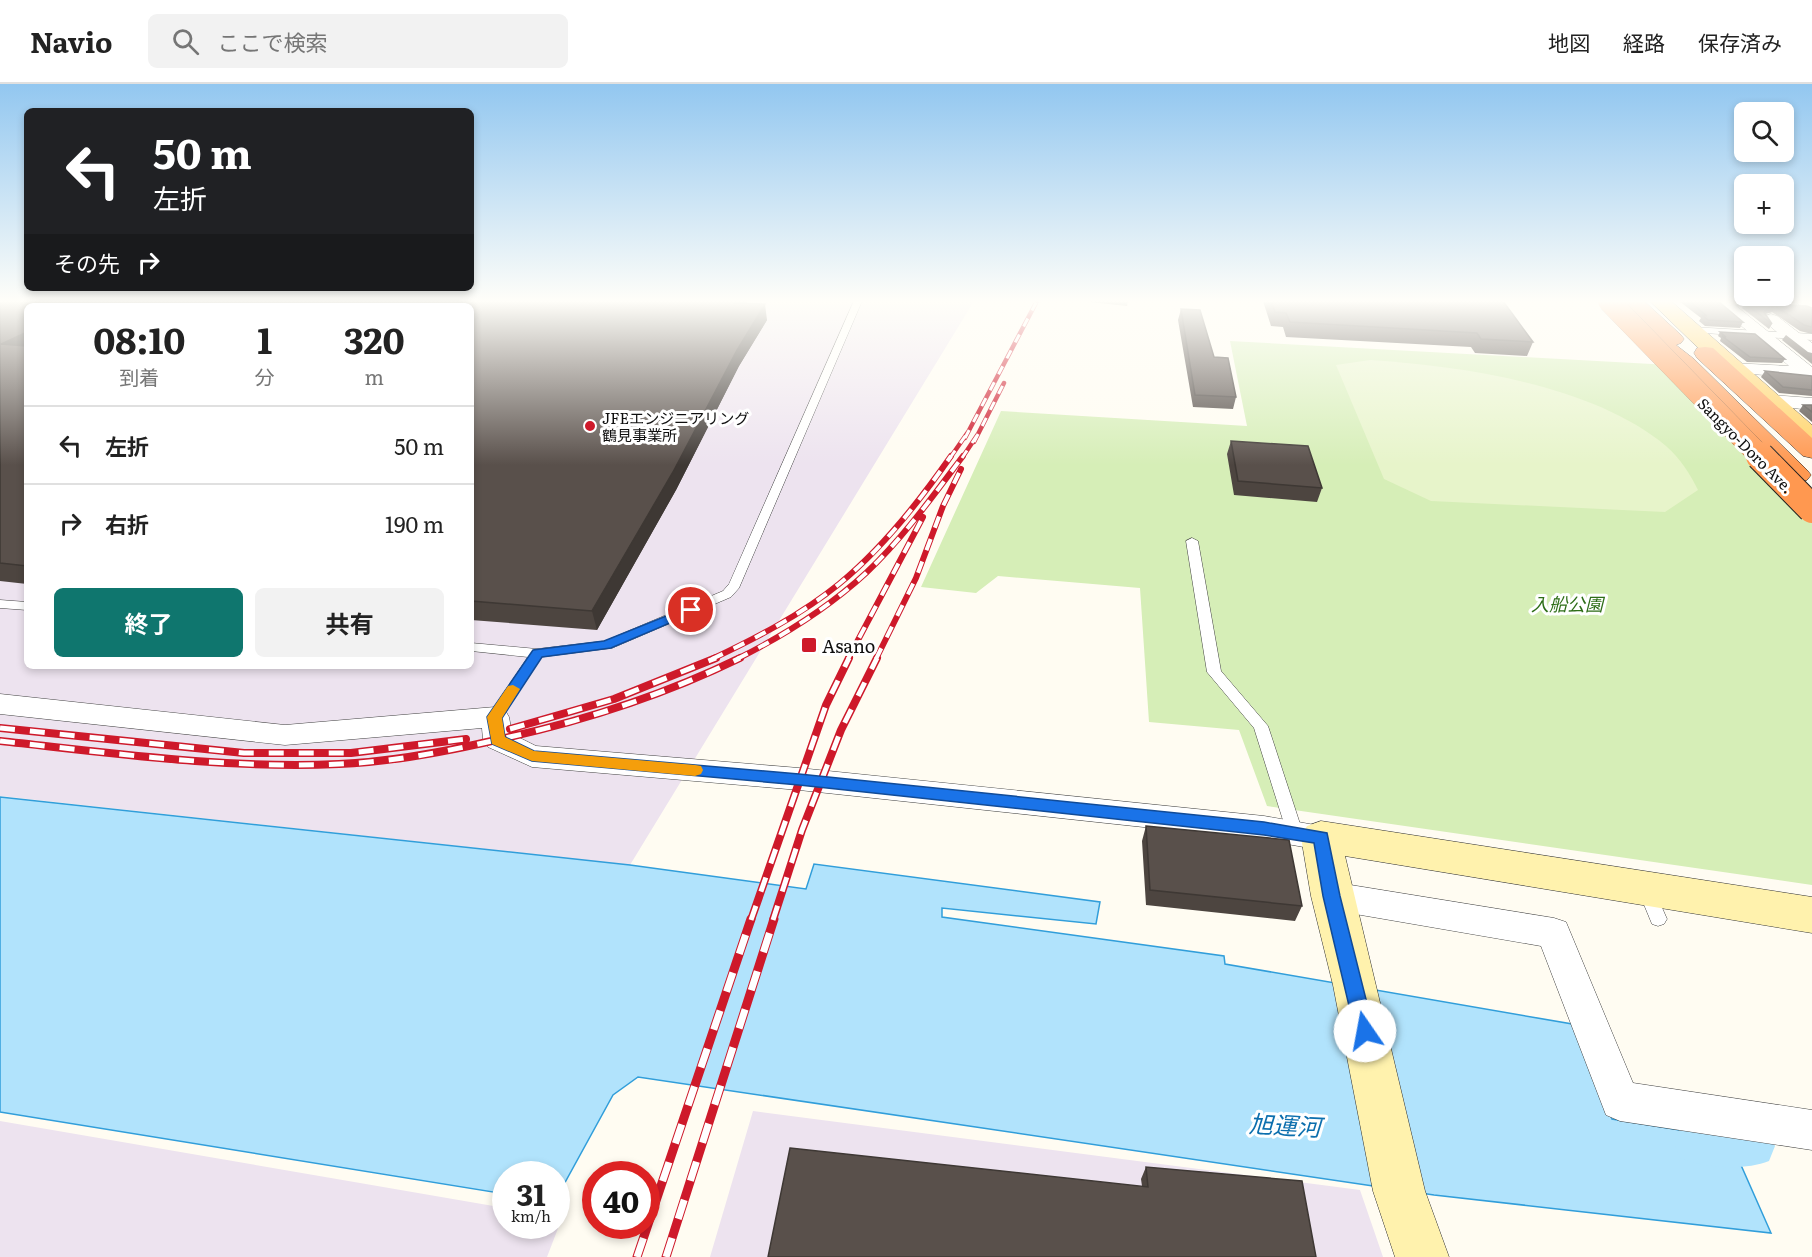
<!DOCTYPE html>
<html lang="ja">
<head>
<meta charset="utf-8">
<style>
	:root { --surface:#fff; --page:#f2f2f2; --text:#222; --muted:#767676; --line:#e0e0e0; --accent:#0f766e }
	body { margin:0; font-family:Literata,"Noto Sans JP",serif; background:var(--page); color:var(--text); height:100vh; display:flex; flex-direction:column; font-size:22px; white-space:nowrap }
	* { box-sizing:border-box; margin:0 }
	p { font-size:20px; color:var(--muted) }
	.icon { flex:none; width:33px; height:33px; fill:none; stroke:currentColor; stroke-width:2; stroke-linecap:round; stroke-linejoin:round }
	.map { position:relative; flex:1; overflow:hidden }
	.sheet { position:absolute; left:24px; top:219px; width:450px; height:366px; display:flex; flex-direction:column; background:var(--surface); border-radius:9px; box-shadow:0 3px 9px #0003 }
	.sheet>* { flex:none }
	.top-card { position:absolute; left:24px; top:24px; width:450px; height:183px; border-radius:9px; box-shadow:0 3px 9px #0003; background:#202124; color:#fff; overflow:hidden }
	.fabs { position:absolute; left:1734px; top:18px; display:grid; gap:12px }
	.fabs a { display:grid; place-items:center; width:60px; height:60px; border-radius:9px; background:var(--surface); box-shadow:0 3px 9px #0003; font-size:30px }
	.speed { position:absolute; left:492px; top:1077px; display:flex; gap:12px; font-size:30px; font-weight:700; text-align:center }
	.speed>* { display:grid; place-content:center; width:78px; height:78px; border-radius:50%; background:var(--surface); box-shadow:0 3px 9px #0003; line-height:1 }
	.speed small { font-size:15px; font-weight:400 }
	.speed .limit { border:9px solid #d22; background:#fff; color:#111 }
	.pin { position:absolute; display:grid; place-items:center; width:51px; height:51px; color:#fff; margin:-26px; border:3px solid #fff; border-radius:50%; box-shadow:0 2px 6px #0007 }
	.me { position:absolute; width:66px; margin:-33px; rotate:348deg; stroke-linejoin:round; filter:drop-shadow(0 0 4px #0008) }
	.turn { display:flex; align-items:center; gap:21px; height:126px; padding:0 30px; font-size:27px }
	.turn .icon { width:78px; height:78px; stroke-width:2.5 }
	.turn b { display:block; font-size:42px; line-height:51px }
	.then { display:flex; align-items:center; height:57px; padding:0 30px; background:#0003; gap:12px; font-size:22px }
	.eta { display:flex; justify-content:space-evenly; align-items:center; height:102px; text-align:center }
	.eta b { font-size:36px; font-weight:700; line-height:42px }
	.action { display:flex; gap:12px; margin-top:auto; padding:12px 30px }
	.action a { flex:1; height:69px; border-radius:9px; background:var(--accent); color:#fff; font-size:24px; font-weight:700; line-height:69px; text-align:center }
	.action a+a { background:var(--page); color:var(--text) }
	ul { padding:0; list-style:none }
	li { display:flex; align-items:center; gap:18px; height:78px; padding:0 30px; border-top:2px solid var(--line) }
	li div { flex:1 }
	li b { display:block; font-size:22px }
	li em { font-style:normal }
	header { display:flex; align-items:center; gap:36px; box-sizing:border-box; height:84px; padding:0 30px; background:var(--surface); border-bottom:2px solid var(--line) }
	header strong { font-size:28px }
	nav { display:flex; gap:33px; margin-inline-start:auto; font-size:21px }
	.search { width:420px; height:54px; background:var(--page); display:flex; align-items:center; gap:15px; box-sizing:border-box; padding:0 21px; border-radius:9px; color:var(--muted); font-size:22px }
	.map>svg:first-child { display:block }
	.industrial { fill:#ede3ef; fill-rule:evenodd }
	.green { fill:#d6eeb7 }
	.pitch { fill:#e7f4ca }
	.water { fill:#b1e3fc; stroke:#319eda; stroke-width:1.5 }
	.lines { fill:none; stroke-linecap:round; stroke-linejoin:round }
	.canal { fill:#b1e3fc; fill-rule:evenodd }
	.lane-casing { stroke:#424242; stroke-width:1 }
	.street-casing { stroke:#424242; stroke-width:1 }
	.secondary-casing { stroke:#313131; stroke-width:1 }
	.primary-casing { stroke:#202020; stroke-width:1 }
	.highway-casing { stroke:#202020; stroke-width:1 }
	.lane { fill:#fff; fill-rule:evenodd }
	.street { fill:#fff; fill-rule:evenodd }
	.secondary { fill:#fff2ad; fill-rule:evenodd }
	.primary { fill:#ffd162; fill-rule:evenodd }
	.highway { fill:#ff9850; fill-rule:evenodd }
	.rail-far3-casing { stroke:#ce192a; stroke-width:4.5 }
	.rail-far2-casing { stroke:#ce192a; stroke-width:6 }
	.rail-far1-casing { stroke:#ce192a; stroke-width:8 }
	.rail-casing { stroke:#ce192a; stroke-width:9 }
	.rail-far3 { stroke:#fff; stroke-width:3; stroke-dasharray:9; stroke-linecap:butt }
	.rail-far2 { stroke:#fff; stroke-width:4; stroke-dasharray:12; stroke-linecap:butt }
	.rail-far1 { stroke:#fff; stroke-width:5; stroke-dasharray:15; stroke-linecap:butt }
	.rail { stroke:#fff; stroke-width:7; stroke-dasharray:20; stroke-linecap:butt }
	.highway-bridge-far1-casing { stroke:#202020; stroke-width:22; stroke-linecap:butt }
	.highway-bridge-casing { stroke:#202020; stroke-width:30; stroke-linecap:butt }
	.highway-bridge-far1 { stroke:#ff9850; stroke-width:22 }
	.highway-bridge { stroke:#ff9850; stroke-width:28 }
	.wall { fill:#4d4540 }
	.shaded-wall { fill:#3e3834 }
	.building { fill:#59504b; stroke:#3e3834; stroke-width:1.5 }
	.route { fill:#1a73e8; stroke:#114b97; stroke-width:1.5 }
	.slow { fill:#f59e0b }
	.poi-dot { fill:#ce192a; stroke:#fff; stroke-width:2 }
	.labels { text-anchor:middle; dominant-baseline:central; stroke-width:6; stroke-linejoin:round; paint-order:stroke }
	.far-poi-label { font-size:15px; fill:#0f0f0f; stroke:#fff; text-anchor:start }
	.far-street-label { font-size:15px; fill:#0f0f0f; stroke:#fff }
	.park-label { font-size:18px; font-style:italic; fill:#2e6e18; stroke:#fff }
	.poi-label { font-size:18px; fill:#0f0f0f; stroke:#fff; text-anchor:start }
	.near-water-label { font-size:24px; font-style:italic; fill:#0c6fae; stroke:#fff }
</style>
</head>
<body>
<header>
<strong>Navio</strong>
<div class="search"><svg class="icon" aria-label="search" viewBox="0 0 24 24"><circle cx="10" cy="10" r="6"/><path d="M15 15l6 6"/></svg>ここで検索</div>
<nav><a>地図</a><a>経路</a><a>保存済み</a></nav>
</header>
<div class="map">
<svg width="1812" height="1173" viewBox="0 0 1812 1173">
	<rect width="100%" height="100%" fill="#fffcf2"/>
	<path class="industrial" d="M 0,217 L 974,217 L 630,781 L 0,712 ZM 27,222 L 471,222 L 471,582 L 27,582 Z
		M 753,1027 L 1360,1106 L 1383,1173 L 710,1173 Z
		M 0,1037 L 505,1124 L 506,1142 L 556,1142 L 557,1133 L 562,1134 L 547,1173 L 0,1173 Z"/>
	<path class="green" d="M 1230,257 L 1670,281 L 1812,411 L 1812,801 L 1267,722 L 1239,646 L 1149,638 L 1140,504 L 998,492 L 976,509 L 921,503 L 1001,327 L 1247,342 Z"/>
	<path class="pitch" d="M 1370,276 C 1463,282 1593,301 1666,362 C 1680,374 1690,390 1698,406 L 1665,428 L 1431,417 L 1384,395 L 1336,281 Z"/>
	<path class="water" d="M 0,713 L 630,781 L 806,805 L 814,780 L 1100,818 L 1096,840 L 942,824 L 942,833 L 1224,872 L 1225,880 L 1578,941 L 1612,1035 L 1729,1054 L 1771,1149 L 1434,1111 L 638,993 L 613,1011 L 557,1113 L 556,1090 L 506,1090 L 505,1110 L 0,1028 Z"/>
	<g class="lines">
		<path class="canal" d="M 1695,1038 L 1754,1041 L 1769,1047 L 1775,1062 L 1769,1077 C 1744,1087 1705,1084 1680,1074 L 1674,1059 L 1680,1044 Z"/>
		<defs>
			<path id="lane" d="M 854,217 L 862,217 L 739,504 L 731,513 L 612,564 L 541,573 L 500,637 L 490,637 L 488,633 L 490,629 L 528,573 L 471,567 L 471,559 L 537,565 L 605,557 L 723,507 L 729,500 Z
				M 1693,217 C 1711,217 1752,213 1766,221 L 1762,223 L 1697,219 Z
				M 1692,243 L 1812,250 L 1812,256 L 1689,248 L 1689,244 Z
				M 1192,454 L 1198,457 L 1221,587 L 1268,642 L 1303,749 L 1301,753 L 1295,755 L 1289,753 L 1287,749 L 1254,644 L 1207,588 L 1186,457 Z
				M 0,516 L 27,518 L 27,526 L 0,524 Z
				M 1646,799 L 1652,801 L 1667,835 L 1664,840 L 1658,842 L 1652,840 L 1638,806 L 1640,801 Z"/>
			<path id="street" d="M 1712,217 L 1730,217 L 1812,283 L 1812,297 L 1803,294 L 1726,288 L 1723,284 L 1726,280 L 1732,279 L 1789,282 Z
				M 1795,217 L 1812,217 L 1812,229 L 1806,227 Z
				M 1771,230 L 1777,232 L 1812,259 L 1812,273 L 1806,272 L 1765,238 L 1763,235 L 1765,232 Z
				M 1770,311 L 1812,314 L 1812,326 L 1763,321 L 1761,317 L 1763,313 Z
				M 0,610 L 285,641 L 495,623 L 505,626 L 509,633 L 512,650 L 536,662 L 799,684 L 1264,732 L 1332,744 L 1337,753 L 1332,762 L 1321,766 L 1264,756 L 799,706 L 532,683 L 488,663 L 483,656 L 482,644 L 285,661 L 0,630 Z
				M 1332,798 L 1554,834 L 1566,838 L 1633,999 L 1812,1026 L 1812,1066 L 1620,1037 L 1606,1031 L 1541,862 L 1332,826 L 1320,822 L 1315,812 L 1320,802 Z"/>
			<path id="secondary" d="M 1321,737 L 1812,813 L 1812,849 L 1345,772 L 1425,1107 L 1449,1173 L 1395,1173 L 1373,1107 L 1333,901 L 1311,812 L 1301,753 L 1307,742 Z"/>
			<path id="primary" d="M 1650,217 L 1671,217 L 1812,341 L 1812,360 L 1803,358 L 1724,289 Z"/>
			<path id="highway" d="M 1623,217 L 1644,217 L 1681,251 L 1684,255 L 1681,259 L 1676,261 L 1694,275 L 1807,386 L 1811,391 L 1807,396 L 1798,399 L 1789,396 L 1678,285 L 1639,251 L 1636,247 L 1639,243 L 1647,241 Z
				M 1705,263 L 1713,264 L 1812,354 L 1812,374 L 1803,372 L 1697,274 L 1694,269 L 1697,264 Z"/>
		</defs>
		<use href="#lane" class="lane-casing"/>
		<use href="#street" class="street-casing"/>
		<use href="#secondary" class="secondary-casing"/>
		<use href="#primary" class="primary-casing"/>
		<use href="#highway" class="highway-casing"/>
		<use href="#lane" class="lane"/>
		<use href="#street" class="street"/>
		<use href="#secondary" class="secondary"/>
		<use href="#primary" class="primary"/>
		<use href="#highway" class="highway"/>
		<defs>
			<path id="rail-far3" d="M 965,354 L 1037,217
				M 974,358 L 1004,299
				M 950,374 L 968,348
				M 962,374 L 978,350"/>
			<path id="rail-far2" d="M 712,575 C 756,554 801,531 839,500 C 883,464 919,418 951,372
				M 737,575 C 783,552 828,524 866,489 C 903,454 933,412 963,372
				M 848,575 L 923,433
				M 876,575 L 916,494 L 943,422 L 961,385"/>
			<path id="rail-far1" d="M 0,644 L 244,669 L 351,669 L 466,655
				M 510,645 L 614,615 L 716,574
				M 0,657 C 112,669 226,685 339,680 C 392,678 444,668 496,656 C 580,638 662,612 740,574
				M 751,836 L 826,621 L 849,574
				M 773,836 L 802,746 L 841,646 L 877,574"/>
			<path id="rail" d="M 637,1173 L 751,835
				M 666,1173 L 774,835"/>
		</defs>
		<use href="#rail-far3" class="rail-far3-casing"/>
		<use href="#rail-far2" class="rail-far2-casing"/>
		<use href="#rail-far1" class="rail-far1-casing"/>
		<use href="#rail" class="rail-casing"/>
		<use href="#rail-far3" class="rail-far3"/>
		<use href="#rail-far2" class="rail-far2"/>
		<use href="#rail-far1" class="rail-far1"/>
		<use href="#rail" class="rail"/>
		<defs>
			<path id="highway-bridge-far1" d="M 1609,217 L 1762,374"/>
			<path id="highway-bridge" d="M 1760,372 L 1812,425"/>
		</defs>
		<use href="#highway-bridge-far1" class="highway-bridge-far1-casing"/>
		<use href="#highway-bridge" class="highway-bridge-casing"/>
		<use href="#highway-bridge-far1" class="highway-bridge-far1"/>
		<use href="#highway-bridge" class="highway-bridge"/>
	</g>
	<path class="wall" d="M 0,217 L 746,219 L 767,236 L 739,282 L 676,406 L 597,546 L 471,536 L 471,222 L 27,222 L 27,500 L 0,497 Z
		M 1080,217 L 1128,217 L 1127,222 Z
		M 1263,217 L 1503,217 L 1533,258 L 1527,272 L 1475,269 L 1471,263 L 1286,253 L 1283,243 L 1271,242 Z
		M 1679,217 L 1718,217 L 1743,238 L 1740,244 L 1705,242 L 1699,237 L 1701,234 Z
		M 1764,217 L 1795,217 L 1794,219 Z
		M 1745,219 L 1812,224 L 1812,250 L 1800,247 L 1772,228 L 1765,230 L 1772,240 L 1769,245 L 1742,224 Z
		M 1181,225 L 1214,273 L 1236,313 L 1233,325 L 1193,323 L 1178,236 Z
		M 1720,248 L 1785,275 L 1782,279 L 1747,278 L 1720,257 L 1721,254 L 1718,252 Z
		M 1786,251 L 1808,268 L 1812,269 L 1812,280 L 1782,256 Z
		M 1765,287 L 1812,292 L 1812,312 L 1779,309 L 1761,293 Z
		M 1803,321 L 1812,321 L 1812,338 L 1799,327 Z
		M 1231,357 L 1322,404 L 1317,418 L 1234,411 L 1227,370 Z
		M 1146,742 L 1302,822 L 1295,837 L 1146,821 L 1142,757 Z
		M 1146,1083 L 1316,1173 L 1142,1102 L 1141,1095 Z"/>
	<path class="shaded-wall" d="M 736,217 L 748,217 L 737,235 L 735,219 Z
		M 765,220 L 767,236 L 739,282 L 676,406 L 597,546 L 592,527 L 737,266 Z
		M 1775,222 L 1772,228 L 1764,230 L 1761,234 L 1768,224 Z
		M 27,248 L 27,269 L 1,260 Z"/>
	<path class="building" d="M 0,217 L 736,217 L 735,219 L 765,220 L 737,266 L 673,388 L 592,527 L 471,517 L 471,222 L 27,222 L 27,248 L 1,260 L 27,262 L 27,482 L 0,479 Z
		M 1271,217 L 1503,217 L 1533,258 L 1481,255 L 1477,249 L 1290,238 L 1286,229 L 1275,228 Z
		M 1689,217 L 1718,217 L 1743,238 L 1708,236 L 1702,231 L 1707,232 Z
		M 1745,219 L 1807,222 L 1812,224 L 1812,243 L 1804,241 L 1775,222 L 1768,224 L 1764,228 L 1772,240 Z
		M 1181,225 L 1200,226 L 1214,273 L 1228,274 L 1236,313 L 1195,311 Z
		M 1720,248 L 1755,250 L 1785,275 L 1750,273 L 1722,252 L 1726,253 Z
		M 1765,287 L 1812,292 L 1812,306 L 1783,303 Z
		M 1803,321 L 1812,321 L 1812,328 Z
		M 1231,357 L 1308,362 L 1322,404 L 1238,397 Z
		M 1146,742 L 1289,756 L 1302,822 L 1150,806 Z
		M 790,1064 L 1148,1103 L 1146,1083 L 1302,1097 L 1316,1173 L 768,1173 Z"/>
	<linearGradient id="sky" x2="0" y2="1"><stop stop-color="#92c7f0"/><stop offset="0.57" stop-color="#fffef9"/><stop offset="1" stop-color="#fffef9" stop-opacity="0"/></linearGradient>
	<rect width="1812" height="381" fill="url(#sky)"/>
	<path class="route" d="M 691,522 L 697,526 L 696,528 L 611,564 L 542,573 L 502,634 L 505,653 L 534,667 L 799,690 L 1264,738 L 1327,749 L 1340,812 L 1374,947 L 1371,953 L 1365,956 L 1358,953 L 1355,947 L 1323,812 L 1314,759 L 1264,751 L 799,701 L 532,677 L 492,660 L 487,633 L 533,566 L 604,557 Z"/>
	<path class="slow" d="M 513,601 L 520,605 L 502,634 L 505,653 L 534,667 L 695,681 L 701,682 L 703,686 L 701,690 L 695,692 L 532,677 L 492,660 L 487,633 L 508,602 Z"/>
	<g class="poi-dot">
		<circle cx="590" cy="342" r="6"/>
		<rect x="801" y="553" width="16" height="16" rx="3"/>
	</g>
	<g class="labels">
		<g class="far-poi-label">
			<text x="602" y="333">JFEエンジニアリング<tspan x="602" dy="17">鶴見事業所</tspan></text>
		</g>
		<g class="far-street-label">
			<text transform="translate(1746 361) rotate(45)">Sangyo-Doro Ave.</text>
		</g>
		<g class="park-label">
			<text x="1567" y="519">入船公園</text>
		</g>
		<g class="poi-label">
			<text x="822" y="561">Asano</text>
		</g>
		<g class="near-water-label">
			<text transform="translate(1285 1040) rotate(3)">旭運河</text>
		</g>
	</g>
</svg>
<div class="fabs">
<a><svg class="icon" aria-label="search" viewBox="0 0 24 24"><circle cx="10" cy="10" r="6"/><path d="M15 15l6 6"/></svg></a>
<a>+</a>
<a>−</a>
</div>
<div class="speed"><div>31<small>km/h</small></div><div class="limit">40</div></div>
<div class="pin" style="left:691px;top:526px;background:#d93025"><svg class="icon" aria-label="arrive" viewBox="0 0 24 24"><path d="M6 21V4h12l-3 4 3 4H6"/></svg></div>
<svg class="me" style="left:1365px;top:947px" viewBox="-20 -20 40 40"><circle r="19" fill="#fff"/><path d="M0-13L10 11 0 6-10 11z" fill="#1a73e8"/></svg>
<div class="top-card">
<div class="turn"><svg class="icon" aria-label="left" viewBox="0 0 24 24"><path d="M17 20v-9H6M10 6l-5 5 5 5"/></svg><div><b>50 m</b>左折</div></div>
<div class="then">その先<svg class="icon" aria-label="right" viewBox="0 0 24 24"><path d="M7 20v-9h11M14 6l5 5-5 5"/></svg></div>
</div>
<section class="sheet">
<div class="eta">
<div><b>08:10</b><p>到着</p></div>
<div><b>1</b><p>分</p></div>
<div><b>320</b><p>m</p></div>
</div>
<ul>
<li><svg class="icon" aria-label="left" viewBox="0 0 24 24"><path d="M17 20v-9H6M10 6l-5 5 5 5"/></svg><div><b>左折</b></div><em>50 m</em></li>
<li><svg class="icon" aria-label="right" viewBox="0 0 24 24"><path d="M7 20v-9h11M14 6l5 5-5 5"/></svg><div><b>右折</b></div><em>190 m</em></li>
</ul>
<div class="action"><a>終了</a><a>共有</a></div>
</section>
</div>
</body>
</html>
